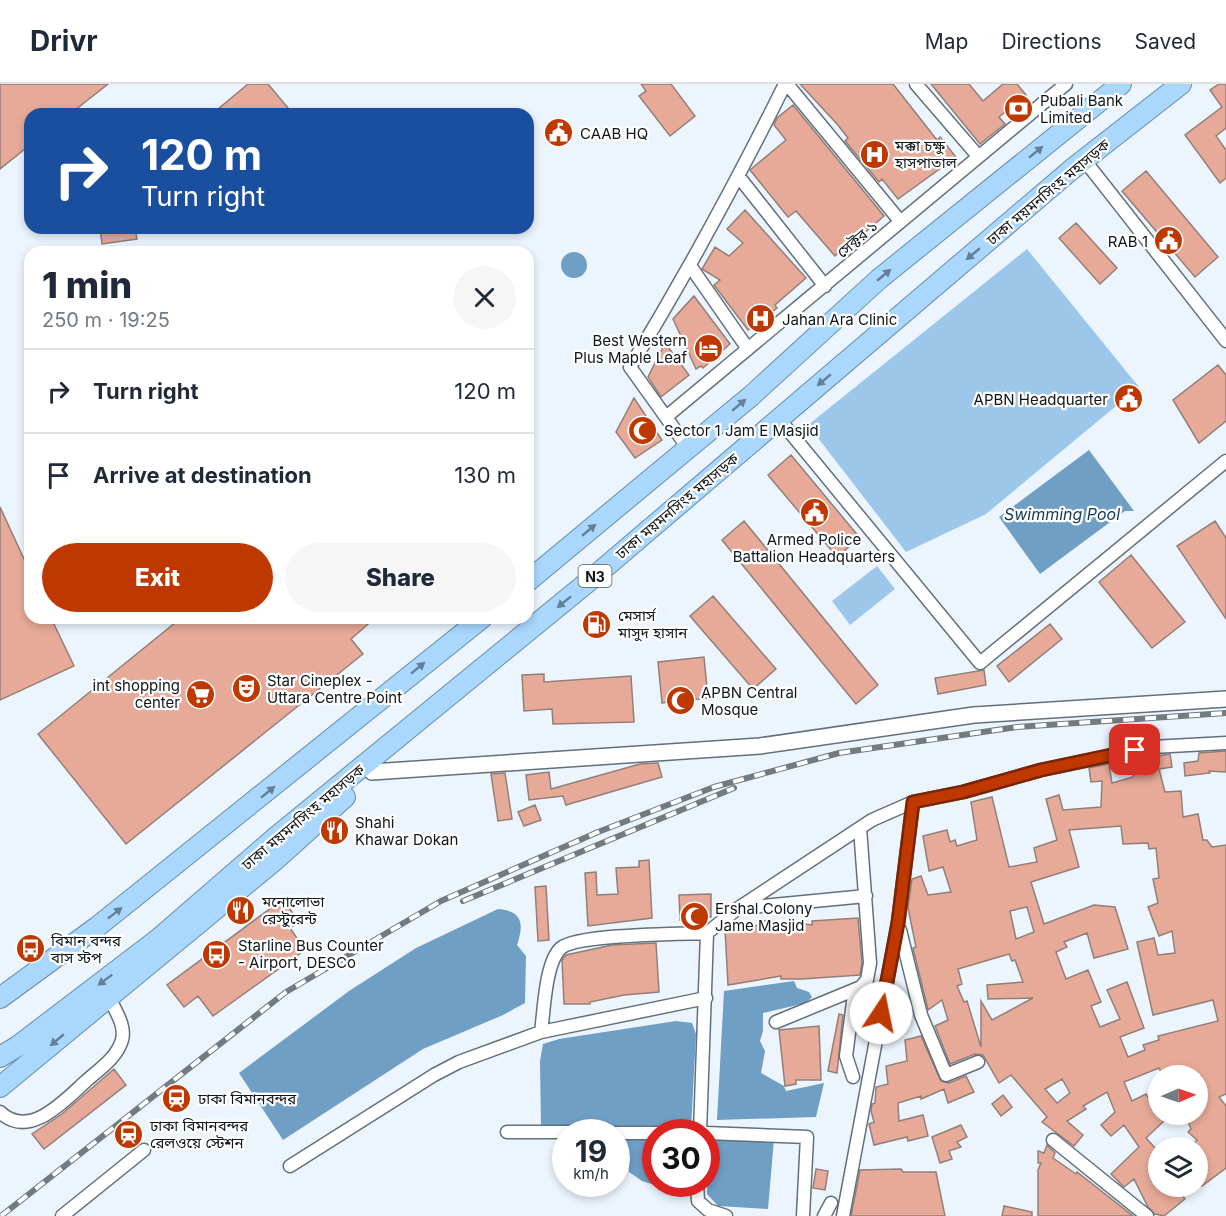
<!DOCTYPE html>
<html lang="en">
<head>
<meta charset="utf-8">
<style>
	:root { --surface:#fff; --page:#f6f6f7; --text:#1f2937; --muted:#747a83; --line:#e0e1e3; --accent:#bf3800 }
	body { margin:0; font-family:Inter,"Noto Sans Bengali",sans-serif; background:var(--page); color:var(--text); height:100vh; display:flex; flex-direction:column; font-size:22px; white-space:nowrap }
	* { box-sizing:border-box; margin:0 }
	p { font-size:20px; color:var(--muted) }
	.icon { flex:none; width:33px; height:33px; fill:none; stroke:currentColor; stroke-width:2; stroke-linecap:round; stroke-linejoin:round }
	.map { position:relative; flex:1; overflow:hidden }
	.side { position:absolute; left:24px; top:162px; width:510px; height:378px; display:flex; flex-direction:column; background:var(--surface); border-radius:18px; box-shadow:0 3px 9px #0003 }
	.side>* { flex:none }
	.top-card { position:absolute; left:24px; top:24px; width:510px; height:126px; border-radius:18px; box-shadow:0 3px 9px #0003; background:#1a4fa0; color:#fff; overflow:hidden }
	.needle { width:39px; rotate:88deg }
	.tools { position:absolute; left:1148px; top:981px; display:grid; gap:12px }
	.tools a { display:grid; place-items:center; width:60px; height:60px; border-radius:50%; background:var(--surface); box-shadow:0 3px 9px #0003; font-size:30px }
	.speed { position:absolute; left:552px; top:1035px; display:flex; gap:12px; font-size:30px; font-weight:700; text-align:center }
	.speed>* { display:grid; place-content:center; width:78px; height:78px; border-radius:50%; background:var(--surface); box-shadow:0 3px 9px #0003; line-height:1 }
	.speed small { font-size:15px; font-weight:400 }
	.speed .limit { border:9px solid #d22; background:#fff; color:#111 }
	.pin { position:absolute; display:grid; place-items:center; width:51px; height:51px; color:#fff; margin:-26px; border-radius:12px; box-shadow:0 3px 9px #0006 }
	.me { position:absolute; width:66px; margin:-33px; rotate:11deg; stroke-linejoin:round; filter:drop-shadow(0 0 4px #0008) }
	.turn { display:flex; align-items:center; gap:21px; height:126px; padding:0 18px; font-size:27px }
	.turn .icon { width:78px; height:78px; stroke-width:2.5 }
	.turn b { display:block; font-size:42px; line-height:51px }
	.round { display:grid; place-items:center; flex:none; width:63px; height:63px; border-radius:32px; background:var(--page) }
	.head { display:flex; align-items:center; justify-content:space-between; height:102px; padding:0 18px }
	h1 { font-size:36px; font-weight:800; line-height:45px }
	.button { display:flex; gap:12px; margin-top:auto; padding:12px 18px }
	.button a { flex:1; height:69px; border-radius:36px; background:var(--accent); color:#fff; font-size:24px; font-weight:800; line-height:69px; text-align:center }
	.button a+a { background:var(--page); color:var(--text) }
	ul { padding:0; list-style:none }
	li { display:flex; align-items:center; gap:18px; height:84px; padding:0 18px; border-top:2px solid var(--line) }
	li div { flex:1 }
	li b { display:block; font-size:22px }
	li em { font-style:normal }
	header { display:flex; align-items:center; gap:36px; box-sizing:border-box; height:84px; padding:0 30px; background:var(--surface); border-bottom:2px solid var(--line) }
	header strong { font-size:28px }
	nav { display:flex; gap:33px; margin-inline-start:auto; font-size:21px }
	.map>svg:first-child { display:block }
	.green { fill:#9cc6ea }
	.water { fill:#709fc6 }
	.building { fill:#e7aa98; stroke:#927f79; stroke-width:1.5; fill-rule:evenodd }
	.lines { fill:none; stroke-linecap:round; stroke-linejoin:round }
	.minor-casing { stroke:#62707c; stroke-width:15 }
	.tertiary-casing { stroke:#62707c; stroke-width:18 }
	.trunk-casing { stroke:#658dad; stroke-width:22 }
	.minor { stroke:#fff; stroke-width:12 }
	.tertiary { stroke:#fff; stroke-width:15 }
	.trunk { stroke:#aad7fe; stroke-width:20 }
	.rail-casing { stroke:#737a80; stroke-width:6 }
	.rail { stroke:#fff; stroke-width:4; stroke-dasharray:11; stroke-linecap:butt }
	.oneway { fill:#648097 }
	.route-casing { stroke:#7c2400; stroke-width:15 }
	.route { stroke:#bf3800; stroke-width:10 }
	.labels { text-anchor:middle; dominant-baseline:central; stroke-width:4.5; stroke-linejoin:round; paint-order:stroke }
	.shield { fill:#fff; stroke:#575b5e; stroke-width:1.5 }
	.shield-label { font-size:14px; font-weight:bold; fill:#0f1519 }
	.poi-label { font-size:15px; fill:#0f1519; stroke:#fff; text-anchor:start }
	.street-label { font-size:15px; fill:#0f1519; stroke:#fff }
	.water-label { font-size:16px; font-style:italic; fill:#123752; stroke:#fff }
</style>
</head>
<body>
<header>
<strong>Drivr</strong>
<nav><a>Map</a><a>Directions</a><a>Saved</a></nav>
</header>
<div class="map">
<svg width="1226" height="1132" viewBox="0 0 1226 1132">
	<rect width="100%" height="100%" fill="#ecf5fe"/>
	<path class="green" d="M 1027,165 L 1139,303 L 986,430 L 906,468 L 808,341 Z
		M 877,482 L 895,505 L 850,541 L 832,517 Z"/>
	<path class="water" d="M561 181a13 13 0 1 1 26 0a13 13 0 1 1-26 0Z
		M 1089,366 L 1134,427 L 1125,427 L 1040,490 L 999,433 Z
		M 498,825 C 523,827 524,840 517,861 L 526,872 L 525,919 L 503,931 L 423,965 L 283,1056 L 239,989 L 349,907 L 416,864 Z
		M 794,897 L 797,904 L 809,908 L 812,913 L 806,919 L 763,929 L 763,947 L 760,957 L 765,967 L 761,989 L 784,1002 L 786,1007 L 824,999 L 816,1033 L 717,1036 L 724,907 Z
		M 676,937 L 692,939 L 696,950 L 691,1045 L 541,1043 L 540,977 L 543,960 L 559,955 Z
		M 626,1053 L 655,1054 L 656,1100 L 687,1100 L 686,1111 L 642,1097 L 629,1088 Z
		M 774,1055 L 768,1125 L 718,1122 L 707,1110 L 709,1057 Z"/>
	<path class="building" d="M 0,0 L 108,0 L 70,30 L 30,30 L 30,61 L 0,85 Z
		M 248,0 L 268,0 L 293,30 L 212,30 Z
		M 641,0 L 671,0 L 695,32 L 670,52 L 639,12 L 646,7 Z
		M 800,0 L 893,0 L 937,56 L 940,53 L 956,73 L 898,115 L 882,95 L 879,98 L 845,57 L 848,54 L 837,40 Z
		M 931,0 L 969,0 L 983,17 L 1003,0 L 1017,0 L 1026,11 L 999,33 L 1005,40 L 980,60 Z
		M 1219,0 L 1226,0 L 1226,44 L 1216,52 L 1226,66 L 1226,94 L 1220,99 L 1185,51 L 1222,23 L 1210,6 Z
		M 793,21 L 884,132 L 861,152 L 859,150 L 835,172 L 796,127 L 788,133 L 750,86 L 786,56 L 774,41 L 777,34 Z
		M 1146,87 L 1218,173 L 1195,193 L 1122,107 Z
		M 745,126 L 806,194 L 775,221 L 777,224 L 748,246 L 714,201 L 720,196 L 702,185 L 715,163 L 729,172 L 743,159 L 727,145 Z
		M 1076,139 L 1117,184 L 1100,200 L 1059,154 Z
		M 100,144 L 135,144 L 137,155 L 102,160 Z
		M 694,212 L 730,260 L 703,284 L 701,282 L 696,285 L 673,235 Z
		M 665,259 L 689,291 L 661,313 L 648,293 Z
		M 1218,281 L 1226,291 L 1226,337 L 1199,359 L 1173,316 Z
		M 634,314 L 662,356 L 635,374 L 616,348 Z
		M 791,371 L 860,454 L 837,473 L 768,391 Z
		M 0,423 L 30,488 L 30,534 L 51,534 L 74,582 L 0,616 Z
		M 744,437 L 878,601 L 856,620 L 722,456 Z
		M 1215,437 L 1226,454 L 1226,535 L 1177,462 Z
		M 1131,471 L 1185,538 L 1152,564 L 1099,498 Z
		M 713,512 L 776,585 L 753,605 L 690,532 Z
		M 181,534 L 375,534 L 351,555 L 363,570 L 126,760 L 38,650 Z
		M 1050,540 L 1062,555 L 1009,598 L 997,582 Z
		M 704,573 L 708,614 L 662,619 L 658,578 Z
		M 984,586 L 986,601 L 938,610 L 935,594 Z
		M 544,590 L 544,598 L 631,592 L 634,638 L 553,640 L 552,625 L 524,627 L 522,591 Z
		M 1226,667 L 1226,688 L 1209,687 L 1210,689 L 1185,692 L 1184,679 L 1198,677 L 1199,669 Z
		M 1170,670 L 1172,683 L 1159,685 L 1165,708 L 1181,707 L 1183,733 L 1198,730 L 1203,756 L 1207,756 L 1212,763 L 1226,761 L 1226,1010 L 1219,1013 L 1226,1022 L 1226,1084 L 1202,1102 L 1197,1098 L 1203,1087 L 1197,1081 L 1197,1064 L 1189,1064 L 1197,1056 L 1188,1048 L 1191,1045 L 1185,1030 L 1197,1030 L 1197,994 L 1202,992 L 1163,992 L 1159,984 L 1124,998 L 1132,1017 L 1146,1010 L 1149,1015 L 1158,1011 L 1158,1030 L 1165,1036 L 1146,1054 L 1158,1067 L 1158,1102 L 1175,1102 L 1185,1115 L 1164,1132 L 1155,1130 L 1148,1123 L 1134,1095 L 1124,1103 L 1111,1090 L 1139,1063 L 1124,1041 L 1111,1052 L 1101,1041 L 1115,1028 L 1107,1008 L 1083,1022 L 1086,1025 L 1067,1037 L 1083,1051 L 1074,1062 L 1042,1038 L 1047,1033 L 1011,991 L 999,999 L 983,971 L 975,970 L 950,980 L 935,942 L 948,936 L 942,916 L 928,926 L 913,864 L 916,863 L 908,824 L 912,795 L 921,792 L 928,811 L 951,808 L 943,783 L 929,787 L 923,752 L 947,746 L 950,758 L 955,756 L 957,762 L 977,756 L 971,718 L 992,713 L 1009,783 L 1037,778 L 1034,764 L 1057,756 L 1046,715 L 1059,711 L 1063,726 L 1101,723 L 1102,697 L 1091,698 L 1089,684 L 1109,680 L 1112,699 L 1133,693 L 1135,675 ZM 1121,742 L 1123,760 L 1148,759 L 1149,765 L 1156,764 L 1159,794 L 1153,795 L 1158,819 L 1148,823 L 1159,852 L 1172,847 L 1175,869 L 1158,871 L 1154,854 L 1137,858 L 1153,931 L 1213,916 L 1218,937 L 1158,952 L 1159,956 L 1143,961 L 1145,966 L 1128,973 L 1120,953 L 1144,944 L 1127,898 L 1107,906 L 1120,935 L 1100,943 L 1091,922 L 1101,918 L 1088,886 L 1066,895 L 1056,868 L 1067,863 L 1064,858 L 1087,849 L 1094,874 L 1128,865 L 1115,823 L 1094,821 L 1044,840 L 1031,798 L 1079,783 L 1069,746 ZM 1027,823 L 1034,848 L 1016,855 L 1010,827 ZM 1009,870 L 1012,877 L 1015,876 L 1023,898 L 987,901 L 988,915 L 1033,914 L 992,936 L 981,917 L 981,963 L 967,917 L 964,918 L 957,902 L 962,900 L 958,885 ZM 1062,995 L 1070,1009 L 1057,1019 L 1045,1005 Z
		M 658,679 L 662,693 L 566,721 L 563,712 L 529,716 L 526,691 L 549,688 L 551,705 L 640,680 Z
		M 505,689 L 512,735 L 498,737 L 491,690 Z
		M 535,721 L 541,736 L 524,742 L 518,728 Z
		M 649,776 L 652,834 L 588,842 L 585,789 L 596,788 L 597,811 L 618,810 L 616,784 L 639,783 L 639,777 Z
		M 546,802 L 549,856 L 538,857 L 535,803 Z
		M 711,810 L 711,833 L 680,836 L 679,811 Z
		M 283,815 L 299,838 L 290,844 L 305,866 L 213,932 L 198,912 L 184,923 L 167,901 Z
		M 858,834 L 862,879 L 860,891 L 802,895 L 781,895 L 781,892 L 728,901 L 725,845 L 762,841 L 761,837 L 772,836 L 772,840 L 790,838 L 812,841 L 812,837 Z
		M 656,859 L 659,908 L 624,911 L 590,918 L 590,920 L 564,920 L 562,876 L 566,871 L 612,861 Z
		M 839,930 L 843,931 L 837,989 L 828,987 Z
		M 819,942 L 821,996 L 796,996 L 796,1000 L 785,1002 L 779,946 Z
		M 921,952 L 941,997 L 949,999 L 966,992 L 974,1008 L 948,1019 L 944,1005 L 921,1015 L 921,1012 L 898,1019 L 899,1037 L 923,1031 L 928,1052 L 908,1057 L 907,1053 L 874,1061 L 869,1040 L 874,1038 L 871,1027 L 872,1020 L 875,1019 L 876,1003 L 888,1000 L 886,982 L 907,977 L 905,956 Z
		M 114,985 L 126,1001 L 44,1065 L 32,1050 L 62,1030 Z
		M 1003,1011 L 1012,1023 L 1001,1032 L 992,1020 Z
		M 961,1041 L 967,1053 L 957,1058 L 961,1063 L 949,1067 L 952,1075 L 940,1079 L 932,1053 Z
		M 1047,1061 L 1055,1069 L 1053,1074 L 1076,1090 L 1077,1088 L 1133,1132 L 1038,1132 L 1038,1086 L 1041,1079 L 1038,1079 L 1038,1067 L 1044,1069 Z
		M 816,1085 L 828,1087 L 825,1106 L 813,1104 Z
		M 901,1085 L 903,1088 L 936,1088 L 945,1132 L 851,1132 L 860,1086 Z
		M 1004,1122 L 1032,1128 L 1032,1132 L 1002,1132 Z"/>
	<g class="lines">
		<defs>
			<path id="minor" d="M 787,0 L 900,137
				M 916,0 L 978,72
				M 739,93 L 825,202
				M 691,183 L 748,265
				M 1226,256 L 1089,82 L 1226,257
				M 666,333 L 1066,0
				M 779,335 L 980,579 L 1226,377
				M 688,364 L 630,283 C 686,191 737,97 785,0
				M 741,824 L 866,812
				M 900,846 L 921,931 L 946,991 L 978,978
				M 776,938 L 861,903 L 867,896 L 870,879 L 860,744
				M 541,948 L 706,914
				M 853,993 L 846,972 L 854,911 L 861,903
				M 0,1028 C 29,1056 64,1017 85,998 C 98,986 117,974 122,956 C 126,941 115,927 109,913
				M 507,1048 L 594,1048
				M 700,1048 L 707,849 L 737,825 L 872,736 L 913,718 L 963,708 L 1041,686 L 1152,663 L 1226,659
				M 616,1049 L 656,1049
				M 706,1049 L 807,1053 L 803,1132
				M 1053,1056 L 1147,1132
				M 290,1082 L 434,991 L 459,978 L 541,948 C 544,928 545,878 561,864 C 577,850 681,850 707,849
				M 697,1100 L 698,1117 L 708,1126 L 726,1132
				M 62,1132 L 144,1066
				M 824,1132 L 831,1119
				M 843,1132 L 898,839 L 913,718"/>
			<path id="tertiary" d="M 372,688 L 760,662 L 974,631 L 1226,615"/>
			<path id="trunk" d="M 528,497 L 751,312 L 879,195 L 1121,0
				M 0,914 L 97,843 L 482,534
				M 0,973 L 18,962 L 157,856 L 276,753 L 589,497 L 1071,86 L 1181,0
				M 0,1003 L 274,777 L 345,713"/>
		</defs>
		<use href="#minor" class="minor-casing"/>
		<use href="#tertiary" class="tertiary-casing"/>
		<use href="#trunk" class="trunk-casing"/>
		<use href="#minor" class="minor"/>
		<use href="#tertiary" class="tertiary"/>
		<use href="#trunk" class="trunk"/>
		<defs>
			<path id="rail" d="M 463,817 L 734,704
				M 1,1132 L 286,908 L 441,817 L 598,748 L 714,703 L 839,669 L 1017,643 L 1226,629"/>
		</defs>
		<use href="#rail" class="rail-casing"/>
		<use href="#rail" class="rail"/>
	</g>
	<defs><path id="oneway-solid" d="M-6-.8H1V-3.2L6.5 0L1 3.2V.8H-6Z" transform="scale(1.5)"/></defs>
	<g class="oneway">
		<use href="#oneway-solid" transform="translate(1036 68) rotate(-39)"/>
		<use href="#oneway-solid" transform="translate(973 170) rotate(140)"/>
		<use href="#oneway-solid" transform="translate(884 191) rotate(-40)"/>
		<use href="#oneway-solid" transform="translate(824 296) rotate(140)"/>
		<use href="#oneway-solid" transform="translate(739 321) rotate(-40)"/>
		<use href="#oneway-solid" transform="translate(589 446) rotate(-40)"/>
		<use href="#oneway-solid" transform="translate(564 518) rotate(141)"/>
		<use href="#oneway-solid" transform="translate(418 584) rotate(-39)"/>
		<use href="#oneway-solid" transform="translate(268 708) rotate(-39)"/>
		<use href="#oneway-solid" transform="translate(115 829) rotate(-38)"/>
		<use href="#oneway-solid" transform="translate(105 896) rotate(143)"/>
		<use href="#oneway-solid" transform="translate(57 956) rotate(140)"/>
	</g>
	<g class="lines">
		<defs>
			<path id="route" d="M 881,929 L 898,839 L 913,718 L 963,708 L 1041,686 L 1135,666"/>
		</defs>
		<use href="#route" class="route-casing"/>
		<use href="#route" class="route"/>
	</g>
	<defs>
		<symbol id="bank-disc" viewBox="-11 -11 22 22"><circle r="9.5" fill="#bf3800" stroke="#fff"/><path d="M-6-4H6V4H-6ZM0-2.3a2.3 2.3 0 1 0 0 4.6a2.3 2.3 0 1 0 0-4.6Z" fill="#fff"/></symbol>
		<symbol id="civic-disc" viewBox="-11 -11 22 22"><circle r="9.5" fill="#bf3800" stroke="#fff"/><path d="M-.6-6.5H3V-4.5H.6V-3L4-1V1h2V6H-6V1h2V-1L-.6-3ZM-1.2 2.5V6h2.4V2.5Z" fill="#fff"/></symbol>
		<symbol id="hospital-disc" viewBox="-11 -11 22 22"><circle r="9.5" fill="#bf3800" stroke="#fff"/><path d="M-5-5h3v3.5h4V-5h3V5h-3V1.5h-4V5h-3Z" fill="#fff"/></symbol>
		<symbol id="hotel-disc" viewBox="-11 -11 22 22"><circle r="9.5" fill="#bf3800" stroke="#fff"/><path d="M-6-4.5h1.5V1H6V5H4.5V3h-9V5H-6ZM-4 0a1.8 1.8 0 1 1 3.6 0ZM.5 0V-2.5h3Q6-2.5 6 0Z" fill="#fff"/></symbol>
		<symbol id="mosque-disc" viewBox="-11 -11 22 22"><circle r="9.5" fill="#bf3800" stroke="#fff"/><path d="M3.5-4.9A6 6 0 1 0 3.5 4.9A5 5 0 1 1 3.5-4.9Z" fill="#fff"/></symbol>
		<symbol id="fuel-disc" viewBox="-11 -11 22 22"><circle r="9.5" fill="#bf3800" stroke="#fff"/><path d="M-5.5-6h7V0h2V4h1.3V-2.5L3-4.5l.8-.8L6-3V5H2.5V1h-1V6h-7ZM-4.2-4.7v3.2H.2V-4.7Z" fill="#fff"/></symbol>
		<symbol id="theatre-disc" viewBox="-11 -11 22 22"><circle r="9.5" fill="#bf3800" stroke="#fff"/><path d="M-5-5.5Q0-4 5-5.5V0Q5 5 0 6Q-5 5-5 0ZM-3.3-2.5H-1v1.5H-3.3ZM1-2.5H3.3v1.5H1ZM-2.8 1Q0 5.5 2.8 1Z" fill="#fff"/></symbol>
		<symbol id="supermarket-disc" viewBox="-11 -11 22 22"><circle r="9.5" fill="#bf3800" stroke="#fff"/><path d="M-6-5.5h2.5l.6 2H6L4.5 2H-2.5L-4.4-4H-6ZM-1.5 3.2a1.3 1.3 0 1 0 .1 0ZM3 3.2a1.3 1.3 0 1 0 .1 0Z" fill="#fff"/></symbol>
		<symbol id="restaurant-disc" viewBox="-11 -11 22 22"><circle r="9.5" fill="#bf3800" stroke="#fff"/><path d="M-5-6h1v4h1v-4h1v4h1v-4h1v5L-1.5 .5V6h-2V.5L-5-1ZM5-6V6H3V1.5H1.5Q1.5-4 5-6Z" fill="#fff"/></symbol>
		<symbol id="bus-disc" viewBox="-11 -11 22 22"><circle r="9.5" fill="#bf3800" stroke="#fff"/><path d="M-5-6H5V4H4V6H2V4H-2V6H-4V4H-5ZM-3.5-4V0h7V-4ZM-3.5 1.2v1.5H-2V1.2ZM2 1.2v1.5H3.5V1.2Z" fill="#fff"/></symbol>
		<symbol id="station-disc" viewBox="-11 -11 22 22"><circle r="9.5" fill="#bf3800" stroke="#fff"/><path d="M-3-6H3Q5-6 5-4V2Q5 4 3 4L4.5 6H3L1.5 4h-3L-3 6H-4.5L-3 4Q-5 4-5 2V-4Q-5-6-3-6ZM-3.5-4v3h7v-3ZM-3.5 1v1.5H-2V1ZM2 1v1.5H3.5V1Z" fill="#fff"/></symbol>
	</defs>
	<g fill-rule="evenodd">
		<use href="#bank-disc" x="1002" y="8" width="33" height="33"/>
		<use href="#civic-disc" x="542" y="32" width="33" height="33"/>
		<use href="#hospital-disc" x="858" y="54" width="33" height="33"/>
		<use href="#civic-disc" x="1152" y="140" width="33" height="33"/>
		<use href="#hospital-disc" x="744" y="218" width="33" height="33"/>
		<use href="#hotel-disc" x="692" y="248" width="33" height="33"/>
		<use href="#civic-disc" x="1112" y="298" width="33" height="33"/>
		<use href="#mosque-disc" x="626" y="330" width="33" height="33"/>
		<use href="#civic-disc" x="798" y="412" width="33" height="33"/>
		<use href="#fuel-disc" x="580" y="524" width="33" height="33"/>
		<use href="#theatre-disc" x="230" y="588" width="33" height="33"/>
		<use href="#supermarket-disc" x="184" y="594" width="33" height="33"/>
		<use href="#mosque-disc" x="664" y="600" width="33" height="33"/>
		<use href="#restaurant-disc" x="318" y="730" width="33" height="33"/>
		<use href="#restaurant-disc" x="224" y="810" width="33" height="33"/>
		<use href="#mosque-disc" x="678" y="816" width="33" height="33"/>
		<use href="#bus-disc" x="14" y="848" width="33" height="33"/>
		<use href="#bus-disc" x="200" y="854" width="33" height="33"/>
		<use href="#station-disc" x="160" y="998" width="33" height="33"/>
		<use href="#station-disc" x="112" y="1034" width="33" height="33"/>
	</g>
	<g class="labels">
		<rect class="shield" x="578.5" y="481" width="33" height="22" rx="4.5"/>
		<g class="shield-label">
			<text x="595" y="492">N3</text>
		</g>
		<g class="poi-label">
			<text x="1040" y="16">Pubali Bank<tspan x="1040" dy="17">Limited</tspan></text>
			<text x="580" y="49">CAAB HQ</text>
			<text x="895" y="61">মক্কা চক্ষু<tspan x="895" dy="17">হাসপাতাল</tspan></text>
			<text x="1148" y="157" text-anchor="end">RAB 1</text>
			<text x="782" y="235">Jahan Ara Clinic</text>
			<text x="687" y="256" text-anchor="end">Best Western<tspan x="687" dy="17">Plus Maple Leaf</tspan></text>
			<text x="1108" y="315" text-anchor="end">APBN Headquarter</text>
			<text x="664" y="346">Sector 1 Jam E Masjid</text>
			<text x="814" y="455" text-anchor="middle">Armed Police<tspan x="814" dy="17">Battalion Headquarters</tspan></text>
			<text x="618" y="531">মেসার্স<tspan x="618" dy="17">মাসুদ হাসান</tspan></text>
			<text x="267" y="596">Star Cineplex -<tspan x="267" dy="17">Uttara Centre Point</tspan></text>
			<text x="180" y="601" text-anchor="end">int shopping<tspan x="180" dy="17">center</tspan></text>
			<text x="701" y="608">APBN Central<tspan x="701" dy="17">Mosque</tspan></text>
			<text x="355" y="738">Shahi<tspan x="355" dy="17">Khawar Dokan</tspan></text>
			<text x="262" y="817">মনোলোভা<tspan x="262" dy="17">রেস্টুরেন্ট</tspan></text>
			<text x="715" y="824">Ershal Colony<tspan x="715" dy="17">Jame Masjid</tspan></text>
			<text x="51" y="856">বিমান বন্দর<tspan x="51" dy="17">বাস স্টপ</tspan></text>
			<text x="238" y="861">Starline Bus Counter<tspan x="238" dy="17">- Airport, DESCo</tspan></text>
			<text x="198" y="1014">ঢাকা বিমানবন্দর</text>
			<text x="150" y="1041">ঢাকা বিমানবন্দর<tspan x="150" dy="17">রেলওয়ে স্টেশন</tspan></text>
		</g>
		<g class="street-label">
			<text transform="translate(1048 108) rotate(-40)">ঢাকা ময়মনসিংহ মহাসড়ক</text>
			<text transform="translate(857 155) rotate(-41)">সেক্টর ১</text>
			<text transform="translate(677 422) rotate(-40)">ঢাকা ময়মনসিংহ মহাসড়ক</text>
			<text transform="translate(303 733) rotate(-40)">ঢাকা ময়মনসিংহ মহাসড়ক</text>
		</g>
		<g class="water-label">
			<text x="1062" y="430">Swimming Pool</text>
		</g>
	</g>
</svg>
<div class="tools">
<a><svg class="needle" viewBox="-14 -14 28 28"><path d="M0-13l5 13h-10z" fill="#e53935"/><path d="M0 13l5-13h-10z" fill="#747a83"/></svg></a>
<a><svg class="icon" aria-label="layers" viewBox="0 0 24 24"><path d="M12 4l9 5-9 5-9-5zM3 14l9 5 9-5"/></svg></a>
</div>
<div class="speed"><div>19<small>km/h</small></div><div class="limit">30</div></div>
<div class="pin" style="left:1135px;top:666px;background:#d93025"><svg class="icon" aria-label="arrive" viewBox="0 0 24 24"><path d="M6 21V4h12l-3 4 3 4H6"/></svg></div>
<svg class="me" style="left:881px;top:929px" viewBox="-20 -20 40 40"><circle r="19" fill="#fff"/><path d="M0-13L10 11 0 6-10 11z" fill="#bf3800"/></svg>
<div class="top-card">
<div class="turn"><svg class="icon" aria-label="right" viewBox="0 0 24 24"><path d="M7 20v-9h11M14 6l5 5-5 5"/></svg><div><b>120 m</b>Turn right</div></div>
</div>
<section class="side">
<div class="head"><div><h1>1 min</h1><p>250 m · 19:25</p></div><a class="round"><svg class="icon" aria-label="close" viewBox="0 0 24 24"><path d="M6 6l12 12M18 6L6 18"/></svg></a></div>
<ul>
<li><svg class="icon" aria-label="right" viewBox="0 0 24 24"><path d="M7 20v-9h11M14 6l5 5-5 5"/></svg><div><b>Turn right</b></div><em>120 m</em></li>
<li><svg class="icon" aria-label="arrive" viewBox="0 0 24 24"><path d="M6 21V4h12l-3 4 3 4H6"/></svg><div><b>Arrive at destination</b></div><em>130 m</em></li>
</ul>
<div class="button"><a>Exit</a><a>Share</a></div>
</section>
</div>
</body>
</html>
